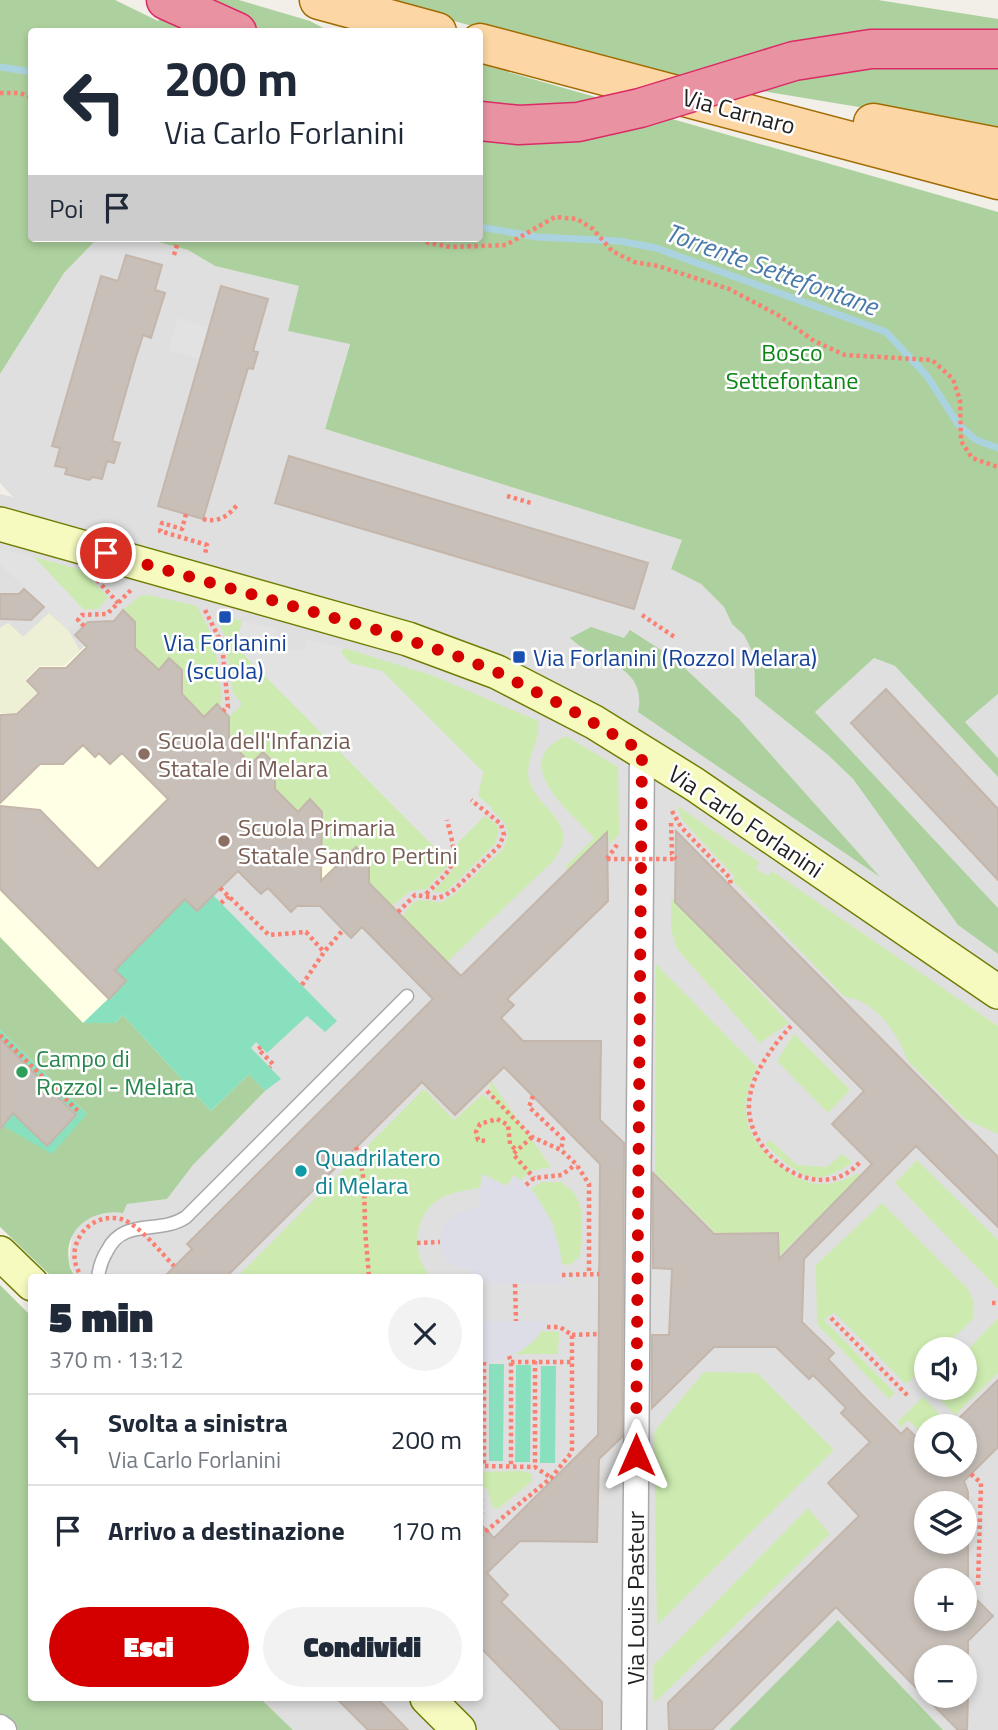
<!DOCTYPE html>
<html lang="it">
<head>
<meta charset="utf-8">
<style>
	:root { --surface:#fff; --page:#f2f2f3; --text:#1f2937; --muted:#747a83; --line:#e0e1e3; --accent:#d40000 }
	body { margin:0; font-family:"Titillium Web",sans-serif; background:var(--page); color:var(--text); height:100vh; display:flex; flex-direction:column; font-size:26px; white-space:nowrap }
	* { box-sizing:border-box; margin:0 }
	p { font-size:23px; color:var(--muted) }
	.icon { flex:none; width:38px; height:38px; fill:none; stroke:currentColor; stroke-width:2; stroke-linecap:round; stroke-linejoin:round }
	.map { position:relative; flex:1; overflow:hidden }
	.side { position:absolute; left:28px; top:1274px; width:455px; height:427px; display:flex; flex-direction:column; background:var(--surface); border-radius:7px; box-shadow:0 4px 10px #0003 }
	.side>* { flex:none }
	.hud { position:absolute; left:28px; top:28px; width:455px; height:214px; border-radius:7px; box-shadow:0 4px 10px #0003; background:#fff; color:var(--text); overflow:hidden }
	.controls { position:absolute; left:914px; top:1337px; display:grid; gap:14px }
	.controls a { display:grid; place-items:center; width:63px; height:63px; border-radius:50%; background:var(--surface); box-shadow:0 4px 10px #0003; font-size:35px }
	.pin { position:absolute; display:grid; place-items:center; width:60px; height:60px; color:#fff; margin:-30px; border:4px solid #fff; border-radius:50%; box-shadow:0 2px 7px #0007 }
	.me { position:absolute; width:77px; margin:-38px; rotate:0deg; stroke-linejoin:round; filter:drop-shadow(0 0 5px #0008) }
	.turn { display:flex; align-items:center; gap:24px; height:147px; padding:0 21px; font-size:32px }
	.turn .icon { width:91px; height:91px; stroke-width:2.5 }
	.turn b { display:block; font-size:49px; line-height:60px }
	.then { display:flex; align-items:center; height:66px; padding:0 21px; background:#0003; gap:14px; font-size:26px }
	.round { display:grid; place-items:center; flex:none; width:74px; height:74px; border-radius:37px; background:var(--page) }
	.headline { display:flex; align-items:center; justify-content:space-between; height:119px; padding:0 21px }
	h1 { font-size:42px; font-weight:800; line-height:52px }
	.primary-button { display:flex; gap:14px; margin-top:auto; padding:14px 21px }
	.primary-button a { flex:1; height:80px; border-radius:42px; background:var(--accent); color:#fff; font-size:28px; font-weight:800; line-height:80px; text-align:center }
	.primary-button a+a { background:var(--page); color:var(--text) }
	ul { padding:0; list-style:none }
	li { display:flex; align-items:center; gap:21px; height:91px; padding:0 21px; border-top:2px solid var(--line) }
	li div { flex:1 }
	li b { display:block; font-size:26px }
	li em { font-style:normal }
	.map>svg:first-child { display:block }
	.residential { fill:#e0dfdf; fill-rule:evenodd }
	.education { fill:#ffffe5 }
	.farmland { fill:#eef0d5 }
	.grass { fill:#cdebb0 }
	.forest { fill:#add19e }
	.pitch { fill:#88e0be }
	.parking { fill:#e2e2e2 }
	.plaza { fill:#dddde8 }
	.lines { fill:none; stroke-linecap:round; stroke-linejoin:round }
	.stream { stroke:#aad3df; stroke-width:7 }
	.building { fill:#c7bfb8; stroke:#c4b6ab; stroke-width:2 }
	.lane-casing { stroke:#a9a9a9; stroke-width:15 }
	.street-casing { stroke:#a9a9a9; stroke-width:27 }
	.secondary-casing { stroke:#707d05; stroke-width:36 }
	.primary-casing { stroke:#a06b00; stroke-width:41 }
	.highway-casing { stroke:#dc2a67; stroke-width:41 }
	.path { stroke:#fa8072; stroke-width:4.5; stroke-dasharray:3.5 3.5; stroke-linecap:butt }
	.lane { stroke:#fff; stroke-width:12 }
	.street { stroke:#fff; stroke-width:24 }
	.secondary { stroke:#f7fabf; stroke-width:33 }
	.primary { stroke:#fcd6a4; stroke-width:38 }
	.highway { stroke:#e892a2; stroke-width:38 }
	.highway-bridge-casing { stroke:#dc2a67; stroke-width:41; stroke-linecap:butt }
	.path-bridge { stroke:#fa8072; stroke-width:4.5; stroke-dasharray:3.5 3.5; stroke-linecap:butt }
	.highway-bridge { stroke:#e892a2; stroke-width:38 }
	.route { stroke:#d40000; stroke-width:12; stroke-dasharray:0 21.6 }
	.transit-dot { fill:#1a4fb4; stroke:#fff; stroke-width:2.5 }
	.education-dot { fill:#8d6e63; stroke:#fff; stroke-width:2.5 }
	.leisure-dot { fill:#2e9e5b; stroke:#fff; stroke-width:2.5 }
	.culture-dot { fill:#0f9aa8; stroke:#fff; stroke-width:2.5 }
	.labels { text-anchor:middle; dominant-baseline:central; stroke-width:5; stroke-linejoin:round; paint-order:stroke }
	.street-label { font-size:24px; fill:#222; stroke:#fff }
	.park-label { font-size:24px; fill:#0c8416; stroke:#fff }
	.transit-label { font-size:24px; fill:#164399; stroke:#fff }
	.education-label { font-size:24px; fill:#785e54; stroke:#fff; text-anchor:start }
	.leisure-label { font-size:24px; fill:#27864d; stroke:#fff; text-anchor:start }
	.culture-label { font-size:24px; fill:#0d838f; stroke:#fff; text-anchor:start }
	.water-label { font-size:26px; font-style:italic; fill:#4a7aab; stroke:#fff }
</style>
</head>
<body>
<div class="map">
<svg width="998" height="1730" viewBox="0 0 998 1730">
	<rect width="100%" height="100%" fill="#f2efe9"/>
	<path class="residential" d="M 108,238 L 143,238 L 188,250 L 215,266 L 299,286 L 350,343 L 325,429 L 682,540 L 671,569 L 701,584 L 724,607 L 732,624 L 744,634 L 754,655 L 755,696 L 828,755 L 853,779 L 958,925 L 998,954 L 998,1730 L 943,1730 L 838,1620 L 729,1730 L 293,1730 L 260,1698 L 480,1698 L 480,1278 L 75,1277 L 69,1262 L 72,1235 L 86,1218 L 112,1211 L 123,1213 L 126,1204 L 167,1199 L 193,1165 L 265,1091 L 0,937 L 0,713 L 16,713 L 80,651 L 68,630 L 23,637 L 8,623 L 0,628 L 0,494 L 13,497 L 0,483 L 0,374 L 64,273 L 96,240 ZM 926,1349 L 964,1349 L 964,1388 L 926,1388 ZM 926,1426 L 964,1426 L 964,1465 L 926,1465 ZM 926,1503 L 964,1503 L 964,1542 L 926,1542 ZM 926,1580 L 964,1580 L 964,1619 L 926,1619 ZM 926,1657 L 964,1657 L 964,1696 L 926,1696 Z
		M 874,658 L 895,666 L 998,777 L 998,908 L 815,712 Z
		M 998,694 L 998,758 L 965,722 Z"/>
	<path class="education" d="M 123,610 L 135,622 L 135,648 L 159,669 L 169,658 L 182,670 L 182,694 L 204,716 L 217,704 L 263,752 L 275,764 L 298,811 L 310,799 L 369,859 L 391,905 L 351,938 L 320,907 L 297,906 L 291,912 L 268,888 L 261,894 L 238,871 L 197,911 L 185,900 L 115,969 L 126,981 L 83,1023 L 0,937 L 0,713 L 16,713 L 37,693 L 24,681 L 40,666 L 64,666 L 85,646 L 75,635 L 88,622 L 114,621 Z"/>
	<path class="farmland" d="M 49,613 L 68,630 L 80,651 L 64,666 L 39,666 L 25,681 L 37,693 L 16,713 L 0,713 L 0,628 L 8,623 L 23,637 Z"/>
	<path class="grass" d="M 34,557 L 82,570 L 108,597 L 98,609 L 84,610 Z
		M 149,595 L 197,606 L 214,640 L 222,697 L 220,708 L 216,705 L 204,717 L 182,694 L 182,669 L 170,658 L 159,670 L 135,648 L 135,622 L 123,610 L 140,596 Z
		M 212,611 L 218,620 L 230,624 L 233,618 L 242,621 L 237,643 L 247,658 L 444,856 L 451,849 L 450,863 L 427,889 L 410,891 L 392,906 L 369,883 L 369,859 L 357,847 L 345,858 L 321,857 L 322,811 L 310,800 L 298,812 L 275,789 L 275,764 L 264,752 L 251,764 L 229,741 L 229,717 L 242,704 L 233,693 L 225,636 Z
		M 344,648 L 434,676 L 538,721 C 541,742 524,759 529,780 C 538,812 583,822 553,861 L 447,962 L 403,917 C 413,897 419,898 440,903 L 456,893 L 503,849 L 507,840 L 508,833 L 505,823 L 478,796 L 483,772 L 382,671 L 350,663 L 340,653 Z
		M 566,736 L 618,767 L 619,834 L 609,845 L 608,830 L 567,870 L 565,867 L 594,838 C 572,813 506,763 566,736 Z
		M 676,805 L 759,862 L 756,869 L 768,876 L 772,871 L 998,1026 L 998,1134 L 965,1119 L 907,1060 C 898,1033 875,1000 845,997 L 732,880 L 735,877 L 683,821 Z
		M 485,816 L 496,824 L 499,830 L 495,844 L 452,886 L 445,892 L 433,892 C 447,876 462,866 457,843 Z
		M 671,897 L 789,1023 L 760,1043 L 677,949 L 671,930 Z
		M 656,964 L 757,1067 C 748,1084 744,1101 747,1120 C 750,1135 759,1147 770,1157 C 797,1184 823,1193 858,1173 L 860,1176 L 780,1255 L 779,1232 L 737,1233 L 737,1254 L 655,1173 Z
		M 794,1034 L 850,1090 L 828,1113 L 777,1061 Z
		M 490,1080 L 551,1167 C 539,1169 528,1170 521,1181 L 513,1176 L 507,1186 L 482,1174 L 480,1188 C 466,1190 451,1192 438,1200 C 413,1216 410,1257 432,1277 L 236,1278 L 424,1089 L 454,1120 L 483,1094 L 491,1102 Z
		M 770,1140 L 797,1165 L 827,1167 L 842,1154 L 852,1162 C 814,1192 795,1173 765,1144 Z
		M 917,1160 L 998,1240 L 998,1289 L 895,1183 Z
		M 542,1182 L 562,1182 L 564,1185 C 589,1197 581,1233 580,1256 L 570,1265 L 561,1264 L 560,1250 L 530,1189 Z
		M 882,1203 L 968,1289 L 974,1303 L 973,1319 L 942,1349 L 926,1349 L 926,1365 L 906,1384 L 834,1312 L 824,1320 L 895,1393 L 889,1399 L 817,1324 L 816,1265 Z
		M 998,1318 L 998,1373 L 955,1415 L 931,1390 L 933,1388 L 964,1388 L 964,1354 Z
		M 541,1331 L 559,1332 L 558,1354 L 514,1354 L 535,1340 Z
		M 704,1372 L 757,1373 L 834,1450 L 657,1625 L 654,1432 Z
		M 923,1397 L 948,1423 L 945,1426 L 926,1426 L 926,1437 L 908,1420 L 901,1427 L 897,1422 Z
		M 522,1471 L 532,1474 L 532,1481 L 498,1509 L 492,1507 L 487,1488 L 480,1488 L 480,1472 Z
		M 808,1508 L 830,1534 L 654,1703 L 654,1665 Z"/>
	<path class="forest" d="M 0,0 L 115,0 L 158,21 L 174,0 L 239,0 L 310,21 L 329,31 L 32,32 L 32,238 L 108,238 L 96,240 L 64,273 L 0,374 Z
		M 373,0 L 878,0 L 998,19 L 998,130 L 653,73 Z
		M 480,64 L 998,212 L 998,694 L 965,722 L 998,758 L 998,777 L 895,666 L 874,658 L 815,712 L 998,908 L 998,954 L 958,925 L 853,779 L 828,755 L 755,696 L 754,655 L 744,635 L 732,624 L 724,607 L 701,584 L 671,569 L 682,540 L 325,429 L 350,344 L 288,331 L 299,286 L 215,266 L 188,250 L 143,238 L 480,238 Z
		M 591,627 L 624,638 L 630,630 L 675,659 L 739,719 L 880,877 L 638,712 C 648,663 596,663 570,638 Z
		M 0,937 L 83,1023 L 115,1023 L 123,1015 L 211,1111 L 249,1074 L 265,1091 L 193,1165 L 167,1199 L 127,1204 L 123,1213 C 93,1208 63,1229 69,1262 C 69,1267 73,1273 75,1277 L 52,1277 L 0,1227 L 0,1124 L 87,1114 L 0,1030 Z
		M 0,1285 L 31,1316 L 32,1698 L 260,1698 L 293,1730 L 18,1730 L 0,1716 Z
		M 838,1620 L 943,1730 L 729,1730 Z"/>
	<path class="pitch" d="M 213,895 L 337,1021 L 325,1032 L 307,1016 L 267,1053 L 256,1042 L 251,1048 L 281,1079 L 265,1091 L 249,1074 L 211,1111 L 123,1015 L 115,1023 L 83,1023 L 126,982 L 115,970 L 185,899 L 198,911 Z
		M 0,1030 L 87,1114 L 52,1154 L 0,1124 Z
		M 489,1364 L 504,1364 L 503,1461 L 489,1461 Z
		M 516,1365 L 531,1365 L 530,1462 L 515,1462 Z
		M 541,1366 L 556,1366 L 555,1463 L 540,1463 Z"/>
	<path class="parking" d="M 178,318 L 209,327 L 200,359 L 168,350 Z
		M 0,549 L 34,557 L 84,610 L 91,609 L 68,630 L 0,564 Z
		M 242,621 L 278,629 L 274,633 L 276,636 L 285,648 L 292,651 L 308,649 L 305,639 L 344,648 L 341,653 L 350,663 L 382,671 L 483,772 L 478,796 L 492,808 L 444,857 L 247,658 L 237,643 Z"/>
	<path class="plaza" d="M 482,1174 L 507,1186 L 514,1175 L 534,1192 L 552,1222 L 560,1250 L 563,1284 L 480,1283 L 480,1278 L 474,1277 L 468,1268 L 457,1267 L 444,1258 L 440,1242 L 444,1223 L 457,1214 L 479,1206 Z
		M 480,1321 L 547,1321 L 535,1340 L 521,1351 L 500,1360 L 480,1363 Z"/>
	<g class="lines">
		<path class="stream" d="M 0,67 L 32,72
			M 480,227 L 537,237 L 619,241 L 656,248 L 886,332 L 927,376 L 958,424 L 976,440 L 998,448"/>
	</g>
	<path class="building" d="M 126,255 L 162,265 L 155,290 L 165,293 L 151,338 L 143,335 L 135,360 L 112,441 L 120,443 L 114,463 L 107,461 L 102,479 L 93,477 L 89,480 L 65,474 L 67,468 L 55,466 L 60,448 L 52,446 L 101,276 L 118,281 Z
		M 221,286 L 268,299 L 253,351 L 258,352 L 253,369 L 248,368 L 203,519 L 158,506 Z
		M 289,456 L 648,563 L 634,609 L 275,503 Z
		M 24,589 L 44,607 L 31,620 L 0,619 L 0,594 L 19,594 Z
		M 123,610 L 135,622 L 135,648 L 159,670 L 169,658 L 182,670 L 182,694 L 204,717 L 217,704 L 229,717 L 229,741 L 251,764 L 263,752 L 275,764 L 275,789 L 298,812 L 310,799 L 322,812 L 321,881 L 356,847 L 369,859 L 369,883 L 461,976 L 607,832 L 608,901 L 507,999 L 514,1005 L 501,1018 L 523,1041 L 601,1041 L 600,1120 L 624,1143 L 622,1437 L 599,1459 L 597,1542 L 520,1541 L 487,1573 L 508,1595 L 501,1602 L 602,1702 L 602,1730 L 561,1730 L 480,1647 L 480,1523 L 494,1538 L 598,1435 L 600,1164 L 504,1067 L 455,1115 L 422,1082 L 225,1278 L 163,1278 L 192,1249 L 187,1244 L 433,999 L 362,927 L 351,938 L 320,906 L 297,906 L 291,912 L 268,888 L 261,894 L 238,871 L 197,911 L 185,899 L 115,970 L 126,981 L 109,999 L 0,889 L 0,806 L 40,810 L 98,869 L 168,799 L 122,753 L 110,764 L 99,753 L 95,757 L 83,745 L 63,764 L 40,764 L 0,803 L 0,715 L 17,714 L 39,693 L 27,681 L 40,668 L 66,668 L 87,647 L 75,635 L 88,622 L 114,621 Z
		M 886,689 L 998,809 L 998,880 L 851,723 Z
		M 676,831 L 998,1157 L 998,1227 L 916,1146 L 804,1259 L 802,1322 L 834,1353 L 828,1359 L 867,1400 L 901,1434 L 907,1428 L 926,1447 L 926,1465 L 964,1465 L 964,1426 L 951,1426 L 998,1380 L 998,1447 L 964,1481 L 968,1492 L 968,1503 L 926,1503 L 926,1542 L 968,1542 L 968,1580 L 926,1580 L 926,1619 L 964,1619 L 964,1587 L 993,1616 L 968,1641 L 968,1657 L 926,1657 L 926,1696 L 968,1696 L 967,1730 L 958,1730 L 836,1607 L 712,1730 L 669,1730 L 668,1703 L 859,1516 L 828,1483 L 870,1442 L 841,1413 L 846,1408 L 813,1375 L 809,1379 L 776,1347 L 714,1347 L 652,1408 L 652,1335 L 669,1335 L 672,1269 L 653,1268 L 653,1173 L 714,1234 L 778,1233 L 779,1259 L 872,1164 L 832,1124 L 864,1091 L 675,902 Z
		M 0,1039 L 76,1115 L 47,1146 L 13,1113 L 0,1129 Z
		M 336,1698 L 377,1698 L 408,1730 L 368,1730 Z"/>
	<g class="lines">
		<defs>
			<path id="lane" d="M 98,1278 C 99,1268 102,1259 107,1251 C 123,1217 160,1235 186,1217 L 407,996"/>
			<path id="street" d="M 0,1727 L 4,1730
				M 634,1730 L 642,751"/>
			<path id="secondary" d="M 0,524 L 408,639 L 497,672 L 594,722 L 694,784 L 998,992
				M 0,1253 L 32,1284
				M 427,1698 L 459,1730"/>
			<path id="primary" d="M 319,0 L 437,32
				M 480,43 L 998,180
				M 873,123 L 998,147"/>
			<path id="highway" d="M 166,0 L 237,32"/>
		</defs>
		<use href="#lane" class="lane-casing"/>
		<use href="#street" class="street-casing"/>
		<use href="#secondary" class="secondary-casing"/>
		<use href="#primary" class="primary-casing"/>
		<use href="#highway" class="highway-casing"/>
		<path class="path" d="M 0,93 L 20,93 L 32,98
			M 420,238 L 429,243 L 450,247 L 506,245 L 555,217 L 577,219 L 593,229 L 612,251 L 634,262 L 658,266 L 729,289 L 778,315 L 814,341 L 845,355 L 932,360 L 953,379 L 960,400 L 961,441 L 972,458 L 998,467
			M 174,255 L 179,238
			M 507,496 L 531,503
			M 186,514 L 182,529 L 162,523 L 160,531 L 207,545 L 205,554
			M 203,519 C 219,523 228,516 238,504
			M 97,580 L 118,603
			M 205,610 L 222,644 L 228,707 L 223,711
			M 642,615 L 676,638
			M 84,626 L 78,620 L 82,615 L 107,614 L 132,589
			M 672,811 L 681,827 L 730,878 L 731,886
			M 671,823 L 672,854 L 676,859
			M 607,859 L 619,842
			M 220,888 L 269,935 L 306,932 L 324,952
			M 426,894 C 458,863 458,864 447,820
			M 221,903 L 229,896
			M 398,912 L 415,895 L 437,898 L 444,896 L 455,889 L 499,846 L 504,835 L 501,824 L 471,800
			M 302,985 L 324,952 L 343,930
			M 791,1026 C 771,1048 747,1079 749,1111 C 753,1161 821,1206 860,1162
			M 0,1035 L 78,1111
			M 261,1047 L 258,1049 L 273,1064 L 270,1067
			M 487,1091 L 532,1137 L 561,1150 L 576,1164 L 589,1184 L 589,1274
			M 533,1096 L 529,1107 L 563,1139 L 561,1150
			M 532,1137 L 513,1154 L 534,1178
			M 485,1141 L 478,1140 L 476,1132 L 480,1124 L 497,1119 L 508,1125 L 510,1144 L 517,1151
			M 356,1147 C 366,1174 364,1200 365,1228 C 366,1245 368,1261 369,1278
			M 526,1185 L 534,1178 L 562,1175 L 576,1164
			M 417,1243 L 440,1242
			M 562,1275 L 599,1274
			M 515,1284 L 516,1321
			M 992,1303 L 998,1303
			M 831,1318 L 908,1396
			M 572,1335 L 599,1334
			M 509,1356 L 511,1362 L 511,1466
			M 535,1361 L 535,1467
			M 484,1362 L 484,1466 L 535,1467 L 553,1479
			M 511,1362 L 572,1362
			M 971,1474 L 981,1483 L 978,1585
			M 481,1498 L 481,1536
			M 480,1536 L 551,1478 L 572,1452 L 572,1335 L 560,1327 L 544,1327"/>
		<use href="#lane" class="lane"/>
		<use href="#street" class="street"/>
		<use href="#secondary" class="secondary"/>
		<use href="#primary" class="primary"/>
		<use href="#highway" class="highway"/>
		<defs>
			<path id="highway-bridge" d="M 480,121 L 519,125 L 578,122 L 640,108 L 794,61 L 871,49 L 998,49"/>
		</defs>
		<use href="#highway-bridge" class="highway-bridge-casing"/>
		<path class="path-bridge" d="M 607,859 L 676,859
			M 83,1278 C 60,1250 87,1211 121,1219 C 139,1224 161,1253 174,1266"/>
		<use href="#highway-bridge" class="highway-bridge"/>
	</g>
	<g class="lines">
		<path class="route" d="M 106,553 L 384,632 L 457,656 L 497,672 L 566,707 L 642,751 L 636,1455"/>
	</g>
	<g class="transit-dot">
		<rect x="218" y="610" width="14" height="14" rx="3.5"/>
		<rect x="512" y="650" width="14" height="14" rx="3.5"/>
	</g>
	<g class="education-dot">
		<circle cx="144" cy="754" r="7"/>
		<circle cx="224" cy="841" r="7"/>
	</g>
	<circle class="leisure-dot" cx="22" cy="1072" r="7"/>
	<circle class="culture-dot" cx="301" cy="1171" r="7"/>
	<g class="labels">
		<g class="street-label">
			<text transform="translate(739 111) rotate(15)">Via Carnaro</text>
			<text transform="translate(746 821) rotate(34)">Via Carlo Forlanini</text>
			<text transform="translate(635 1598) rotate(-90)">Via Louis Pasteur</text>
		</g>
		<g class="park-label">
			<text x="792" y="352">Bosco<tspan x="792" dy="28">Settefontane</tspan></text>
		</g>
		<g class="transit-label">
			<text x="225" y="642">Via Forlanini<tspan x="225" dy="28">(scuola)</tspan></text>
			<text x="533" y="657" text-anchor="start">Via Forlanini (Rozzol Melara)</text>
		</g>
		<g class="education-label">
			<text x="158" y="740">Scuola dell'Infanzia<tspan x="158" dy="28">Statale di Melara</tspan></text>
			<text x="238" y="827">Scuola Primaria<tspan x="238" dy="28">Statale Sandro Pertini</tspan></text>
		</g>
		<g class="leisure-label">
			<text x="36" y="1058">Campo di<tspan x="36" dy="28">Rozzol - Melara</tspan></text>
		</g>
		<g class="culture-label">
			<text x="315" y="1157">Quadrilatero<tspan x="315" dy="28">di Melara</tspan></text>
		</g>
		<g class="water-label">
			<text transform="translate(772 269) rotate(20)">Torrente Settefontane</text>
		</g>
	</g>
</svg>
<div class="controls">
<a><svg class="icon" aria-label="sound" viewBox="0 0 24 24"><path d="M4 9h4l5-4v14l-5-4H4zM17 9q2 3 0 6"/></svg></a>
<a><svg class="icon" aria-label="search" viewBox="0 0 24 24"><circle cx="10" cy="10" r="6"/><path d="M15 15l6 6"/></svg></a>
<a><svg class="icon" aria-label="layers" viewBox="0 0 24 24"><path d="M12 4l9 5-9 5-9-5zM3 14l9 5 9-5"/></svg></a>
<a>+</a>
<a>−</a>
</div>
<div class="pin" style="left:106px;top:553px;background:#d93025"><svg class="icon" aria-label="arrive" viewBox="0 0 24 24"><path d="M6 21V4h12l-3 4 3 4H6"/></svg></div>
<svg class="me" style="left:636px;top:1455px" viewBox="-20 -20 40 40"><path d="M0-17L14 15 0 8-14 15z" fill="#d40000" stroke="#fff" stroke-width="4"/></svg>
<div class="hud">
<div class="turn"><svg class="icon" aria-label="left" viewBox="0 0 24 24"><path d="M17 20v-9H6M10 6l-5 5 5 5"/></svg><div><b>200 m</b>Via Carlo Forlanini</div></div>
<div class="then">Poi<svg class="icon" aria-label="arrive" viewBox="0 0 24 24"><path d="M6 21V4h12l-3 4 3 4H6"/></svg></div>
</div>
<section class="side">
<div class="headline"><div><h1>5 min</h1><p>370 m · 13:12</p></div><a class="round"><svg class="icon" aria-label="close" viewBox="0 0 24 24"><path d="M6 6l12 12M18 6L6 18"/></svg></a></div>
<ul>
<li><svg class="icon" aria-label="left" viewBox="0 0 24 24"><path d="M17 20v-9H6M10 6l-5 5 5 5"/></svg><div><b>Svolta a sinistra</b><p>Via Carlo Forlanini</p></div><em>200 m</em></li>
<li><svg class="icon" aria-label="arrive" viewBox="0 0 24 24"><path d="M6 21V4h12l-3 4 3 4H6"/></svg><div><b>Arrivo a destinazione</b></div><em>170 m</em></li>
</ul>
<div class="primary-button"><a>Esci</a><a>Condividi</a></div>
</section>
</div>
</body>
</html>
